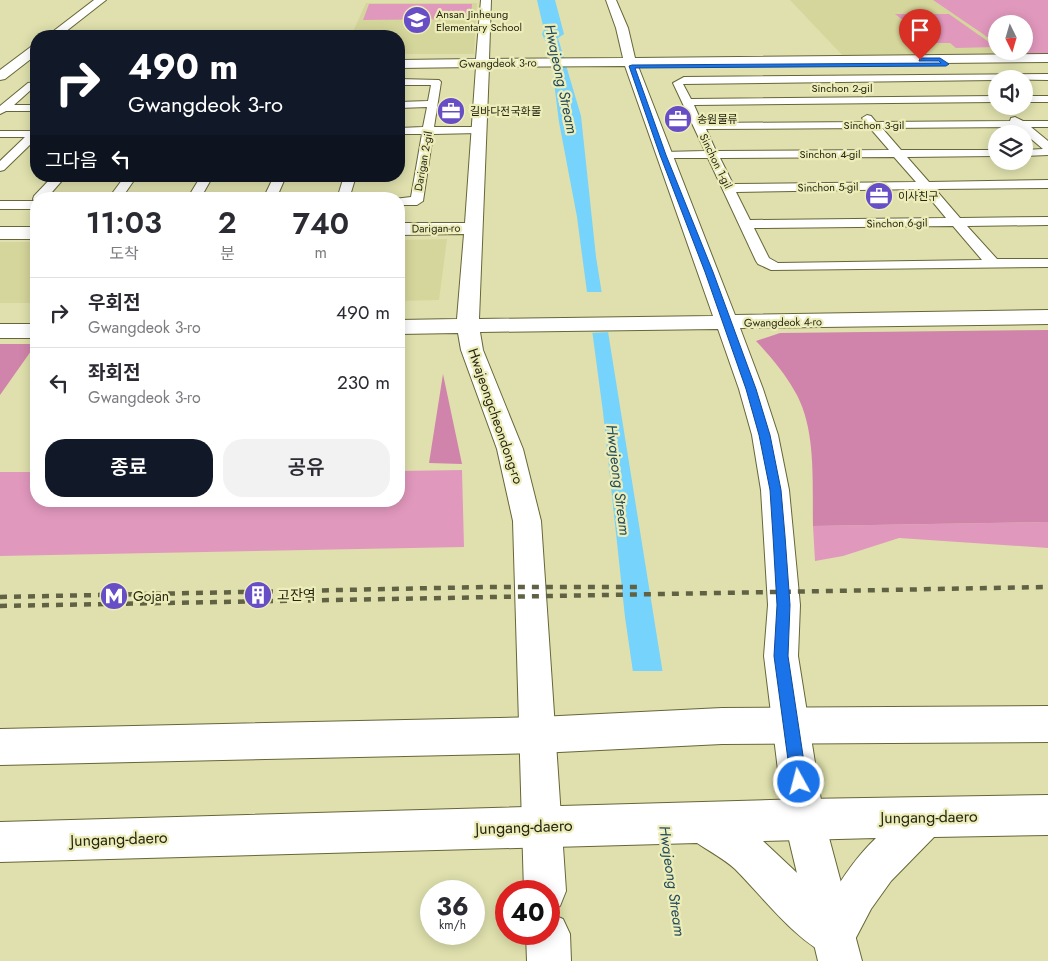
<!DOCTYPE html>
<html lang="ko">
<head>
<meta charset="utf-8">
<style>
	:root { --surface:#fff; --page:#f2f2f3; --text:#2b2b33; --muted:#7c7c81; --line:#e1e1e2; --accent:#111827 }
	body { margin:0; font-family:Jost,"Noto Sans KR",sans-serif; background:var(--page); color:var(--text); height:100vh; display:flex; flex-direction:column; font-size:19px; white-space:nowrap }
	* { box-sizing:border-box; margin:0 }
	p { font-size:16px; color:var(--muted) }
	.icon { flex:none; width:28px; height:28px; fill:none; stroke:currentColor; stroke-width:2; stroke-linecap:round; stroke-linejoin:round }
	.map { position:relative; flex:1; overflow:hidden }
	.panel { position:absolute; left:30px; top:192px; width:375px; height:315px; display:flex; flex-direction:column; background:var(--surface); border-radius:20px; box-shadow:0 2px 12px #0003 }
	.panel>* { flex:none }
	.hud { position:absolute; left:30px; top:30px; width:375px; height:152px; border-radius:20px; box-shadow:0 2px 12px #0003; background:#111827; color:#fff; overflow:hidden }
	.needle { width:32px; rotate:175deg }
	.controls { position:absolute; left:988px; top:15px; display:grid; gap:10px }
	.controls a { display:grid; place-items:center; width:45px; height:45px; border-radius:50%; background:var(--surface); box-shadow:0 2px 12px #0003; font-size:25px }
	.speed { position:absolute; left:420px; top:880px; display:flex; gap:10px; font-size:25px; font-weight:700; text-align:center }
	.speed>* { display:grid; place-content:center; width:65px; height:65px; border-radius:50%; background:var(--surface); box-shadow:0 2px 12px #0003; line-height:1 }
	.speed small { font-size:12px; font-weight:400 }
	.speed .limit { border:8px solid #d22; background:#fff; color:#111 }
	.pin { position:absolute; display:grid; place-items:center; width:42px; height:42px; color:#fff; margin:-51px -21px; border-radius:50% 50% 50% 0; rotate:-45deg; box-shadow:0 0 5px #0007 }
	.pin .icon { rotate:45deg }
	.me { position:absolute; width:55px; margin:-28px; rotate:353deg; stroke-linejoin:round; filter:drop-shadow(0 0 4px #0008) }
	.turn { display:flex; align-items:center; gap:18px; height:105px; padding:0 15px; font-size:22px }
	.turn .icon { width:65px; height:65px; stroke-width:2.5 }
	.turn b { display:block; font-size:35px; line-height:42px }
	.then { display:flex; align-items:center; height:48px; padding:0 15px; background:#0003; gap:10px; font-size:19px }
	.eta { display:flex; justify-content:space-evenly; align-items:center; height:85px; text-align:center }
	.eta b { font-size:30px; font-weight:600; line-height:35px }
	.button { display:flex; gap:10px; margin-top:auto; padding:10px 15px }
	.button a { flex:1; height:58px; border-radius:20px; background:var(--accent); color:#fff; font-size:20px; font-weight:600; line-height:58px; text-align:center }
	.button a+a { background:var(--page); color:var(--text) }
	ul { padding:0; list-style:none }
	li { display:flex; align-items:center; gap:15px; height:70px; padding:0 15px; border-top:1px solid var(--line) }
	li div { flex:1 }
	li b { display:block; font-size:19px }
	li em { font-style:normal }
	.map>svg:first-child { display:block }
	.built { fill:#d5d69b }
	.green { fill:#e198bd }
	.forest { fill:#d084ab }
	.water { fill:#75d3fc }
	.pier { fill:#dfe0ad }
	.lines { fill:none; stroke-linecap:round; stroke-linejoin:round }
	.street-casing { stroke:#666638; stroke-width:2 }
	.secondary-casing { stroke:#666638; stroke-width:2 }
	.primary-casing { stroke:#666638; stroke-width:2 }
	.street { fill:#fff; fill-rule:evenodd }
	.secondary { fill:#fff; fill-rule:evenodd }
	.primary { fill:#fff; fill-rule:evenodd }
	.rail { stroke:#616244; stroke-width:4.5; stroke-dasharray:7 7; stroke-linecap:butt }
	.route { fill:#1a73e8; stroke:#114b97 }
	.labels { text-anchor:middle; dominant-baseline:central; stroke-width:4.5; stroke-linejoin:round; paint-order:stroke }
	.far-poi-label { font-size:11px; fill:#262613; stroke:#ededba; text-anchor:start }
	.far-street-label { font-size:11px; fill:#262613; stroke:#ededba }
	.street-label { font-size:14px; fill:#262613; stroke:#ededba }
	.poi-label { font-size:14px; fill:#262613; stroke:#ededba; text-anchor:start }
	.water-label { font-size:15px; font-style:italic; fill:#224b5c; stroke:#ededba }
	.near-street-label { font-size:16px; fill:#262613; stroke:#ededba }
</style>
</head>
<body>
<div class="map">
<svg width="1048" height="961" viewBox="0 0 1048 961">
	<rect width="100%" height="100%" fill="#dfe0ad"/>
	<path class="built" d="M 790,0 L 933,0 L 996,43 L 996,51 L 1008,51 L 1014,56 L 844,57 Z
		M 366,3 L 477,3 L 474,54 L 399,54 L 399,36 L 351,36 Z
		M 447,239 L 439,300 L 399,301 L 399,240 Z
		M 0,242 L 36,242 L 36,303 L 0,303 Z"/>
	<path class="green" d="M 933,0 L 1048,0 L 1048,56 L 1014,56 L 1008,51 L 1024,51 L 1024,24 L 996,24 L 996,43 Z
		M 369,4 L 472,4 L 471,17 L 463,17 L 462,19 L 363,20 Z
		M 895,14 L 949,14 L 996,47 L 956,48 L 950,43 L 932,43 Z
		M 462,470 L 464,547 L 0,556 L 0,472 L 36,472 L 36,501 L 399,501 L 399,471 Z
		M 1048,522 L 1048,548 L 899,538 L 843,556 L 815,561 L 813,526 Z"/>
	<path class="forest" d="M 1048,330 L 1048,522 L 813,526 C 812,484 817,427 794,390 C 784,372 770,356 756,341 L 780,333 Z
		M 0,344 L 36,344 L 0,395 Z
		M 443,374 L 462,464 L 429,463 Z"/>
	<path class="water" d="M 537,0 L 555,0 L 564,34 L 558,38 L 581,116 L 596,257 L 709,961 L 675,961 L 625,617 L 603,412 L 577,217 L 559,122 L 550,51 L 542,34 L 544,30 Z"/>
	<path class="pier" d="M 585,292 L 604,292 L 611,332 L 590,333 Z
		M 631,671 L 665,671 L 712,961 L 673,961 Z"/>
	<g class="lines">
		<defs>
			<path id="street" d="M 1048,74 L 1048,80 L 996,79 L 996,80 L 683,84 L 691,99 L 996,96 L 996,102 L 694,105 L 702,123 L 865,122 L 862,118 L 867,115 L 871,116 L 876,122 L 1010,121 L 1011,118 L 1015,117 L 1023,121 L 1048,121 L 1048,127 L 1031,127 L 1048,141 L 1048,155 L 1024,156 L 1024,150 L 1043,149 L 1017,127 L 882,128 L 901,150 L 996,150 L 996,156 L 907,157 L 929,182 L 1048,180 L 1048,188 L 935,189 L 960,218 L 1048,217 L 1048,225 L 967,226 L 997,259 L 1048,259 L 1048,267 L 771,270 L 758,264 L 756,261 L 708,158 L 663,158 L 657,155 L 663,152 L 705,151 L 673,83 L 684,77 ZM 870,128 L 889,150 L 716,151 L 706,129 ZM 894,157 L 916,182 L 733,184 L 720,158 ZM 922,189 L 946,218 L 750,220 L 736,192 ZM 953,226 L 982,260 L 778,263 L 769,258 L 754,228 Z
				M 399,79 L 439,80 L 441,82 L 434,127 L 479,127 L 485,130 L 479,133 L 433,134 L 423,201 L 417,205 L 399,205 L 399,199 L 394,199 L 411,197 L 422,134 L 399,134 L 399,128 L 423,127 L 427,107 L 399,108 L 399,102 L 428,101 L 431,85 L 399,85 Z
				M 36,82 L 36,88 L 33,88 L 14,105 L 36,105 L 36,111 L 6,111 L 0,114 L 0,106 L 28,83 Z
				M 1024,96 L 1048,96 L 1048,102 L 1024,102 Z
				M 0,131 L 36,131 L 36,139 L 4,170 L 0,171 L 0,161 L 25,137 L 0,137 Z
				M 53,176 L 66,176 L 46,199 L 36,199 L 36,209 L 0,209 L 0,201 L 34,201 L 33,199 L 34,196 Z
				M 125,176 L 137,176 L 121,199 L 108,199 Z
				M 201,176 L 213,176 L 200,199 L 187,199 Z
				M 274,176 L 286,176 L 276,199 L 263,199 Z
				M 344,176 L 356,176 L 349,199 L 337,199 Z"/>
			<path id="secondary" d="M 94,0 L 106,0 L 60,36 L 47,36 Z
				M 481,0 L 491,0 L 489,59 L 623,58 L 616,28 L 606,0 L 616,0 L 628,28 L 635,58 L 1048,54 L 1048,62 L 638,66 L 735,315 L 1048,310 L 1048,324 L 740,328 L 763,389 L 778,435 L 789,490 L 800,605 L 798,656 L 824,819 L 862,961 L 818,961 L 784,819 L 764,656 L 768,605 L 761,490 L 752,435 L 739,389 L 718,329 L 480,332 L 483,350 L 523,449 L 541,521 L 566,891 L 560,906 L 549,910 L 549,891 L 524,891 L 513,521 L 497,449 L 461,350 L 458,333 L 399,334 L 399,320 L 457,319 L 464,234 L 399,235 L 399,223 L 465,223 L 476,67 L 399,68 L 399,60 L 476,59 ZM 625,66 L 713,316 L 479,319 L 489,67 Z
				M 36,45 L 36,55 L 5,79 L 0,80 L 0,70 L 32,46 Z
				M 0,227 L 36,227 L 36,239 L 0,239 Z
				M 0,324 L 36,324 L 36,338 L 0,338 Z
				M 549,913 L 563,919 L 570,934 L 571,961 L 527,961 L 526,934 L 549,934 Z"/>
			<path id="primary" d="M 1048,706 L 1048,742 L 722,744 L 539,753 L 0,765 L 0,729 L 539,717 L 722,708 Z
				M 1048,795 L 1048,835 L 934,837 L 891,881 L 871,909 L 849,951 L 834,958 C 796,942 764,898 735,869 C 724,859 709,851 697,843 L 0,862 L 0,822 L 804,799 ZM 876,838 C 856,857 842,878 828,902 L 763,841 Z"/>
		</defs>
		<use href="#street" class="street-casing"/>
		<use href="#secondary" class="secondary-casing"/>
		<use href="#primary" class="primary-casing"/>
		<use href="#street" class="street"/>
		<use href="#secondary" class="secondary"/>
		<use href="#primary" class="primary"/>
		<path class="rail" d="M 0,597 L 486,587 L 638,587
			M 0,606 L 1048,587"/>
	</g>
	<path class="route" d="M 920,58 L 940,58 L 949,64 L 946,66 L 635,68 L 666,155 L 713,272 L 756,389 L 770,435 L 781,490 L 785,536 L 790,605 L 788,656 L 807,782 L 805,787 L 799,789 L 794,787 L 791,782 L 774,656 L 777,605 L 773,536 L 770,490 L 759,435 L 746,389 L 705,272 L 660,155 L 629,66 L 632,65 L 941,63 L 939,61 L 919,61 Z"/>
	<defs>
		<symbol id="school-disc" viewBox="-11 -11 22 22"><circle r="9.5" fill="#674dc6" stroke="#ededba"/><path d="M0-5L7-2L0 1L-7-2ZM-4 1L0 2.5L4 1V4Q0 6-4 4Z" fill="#fff"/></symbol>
		<symbol id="office-disc" viewBox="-11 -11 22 22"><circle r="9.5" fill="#674dc6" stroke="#ededba"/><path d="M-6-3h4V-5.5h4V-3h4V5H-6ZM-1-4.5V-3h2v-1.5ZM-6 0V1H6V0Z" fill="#fff"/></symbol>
		<symbol id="building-disc" viewBox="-11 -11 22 22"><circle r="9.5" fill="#674dc6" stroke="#ededba"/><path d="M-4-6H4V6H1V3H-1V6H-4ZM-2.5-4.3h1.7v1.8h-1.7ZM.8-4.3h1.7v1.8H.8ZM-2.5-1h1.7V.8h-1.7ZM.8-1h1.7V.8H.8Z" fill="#fff"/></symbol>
		<symbol id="metro-disc" viewBox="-11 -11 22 22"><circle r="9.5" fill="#674dc6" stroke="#ededba"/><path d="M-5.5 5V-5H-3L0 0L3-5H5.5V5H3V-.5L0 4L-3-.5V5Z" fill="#fff"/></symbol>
	</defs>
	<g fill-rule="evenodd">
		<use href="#school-disc" x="401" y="4" width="32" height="32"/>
		<use href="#office-disc" x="435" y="95" width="32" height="32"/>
		<use href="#office-disc" x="662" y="103" width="32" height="32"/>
		<use href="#office-disc" x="863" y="180" width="32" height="32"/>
		<use href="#building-disc" x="242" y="579" width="32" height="32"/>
		<use href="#metro-disc" x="98" y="580" width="32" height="32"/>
	</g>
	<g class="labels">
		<g class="far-poi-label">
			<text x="436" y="14">Ansan Jinheung<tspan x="436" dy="13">Elementary School</tspan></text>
			<text x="470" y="111">길바다전국화물</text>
			<text x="697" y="119">송원물류</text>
			<text x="898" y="196">이사친구</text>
		</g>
		<g class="far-street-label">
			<text transform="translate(498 63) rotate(-1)">Gwangdeok 3-ro</text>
			<text x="842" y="88">Sinchon 2-gil</text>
			<text x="874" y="125">Sinchon 3-gil</text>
			<text x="830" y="154">Sinchon 4-gil</text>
			<text transform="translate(423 161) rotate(-80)">Darigan 2-gil</text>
			<text transform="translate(716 161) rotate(64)">Sinchon 1-gil</text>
			<text transform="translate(828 187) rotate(-1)">Sinchon 5-gil</text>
			<text transform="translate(897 223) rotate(-1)">Sinchon 6-gil</text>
			<text transform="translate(436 228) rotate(-1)">Darigan-ro</text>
			<text transform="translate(783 322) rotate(-1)">Gwangdeok 4-ro</text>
		</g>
		<g class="street-label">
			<text transform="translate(496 416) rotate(71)">Hwajeongcheondong-ro</text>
		</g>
		<g class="poi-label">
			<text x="277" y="595">고잔역</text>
			<text x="133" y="596">Gojan</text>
		</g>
		<g class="water-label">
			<text transform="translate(561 79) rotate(78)">Hwajeong Stream</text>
			<text transform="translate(618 480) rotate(83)">Hwajeong Stream</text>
			<text transform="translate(672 881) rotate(82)">Hwajeong Stream</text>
		</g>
		<g class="near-street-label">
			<text transform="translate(929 817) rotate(-1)">Jungang-daero</text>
			<text transform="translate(524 827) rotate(-2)">Jungang-daero</text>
			<text transform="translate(119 839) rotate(-2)">Jungang-daero</text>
		</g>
	</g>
</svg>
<div class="controls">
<a><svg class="needle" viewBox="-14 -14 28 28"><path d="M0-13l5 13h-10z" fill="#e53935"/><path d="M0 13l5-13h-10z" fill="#7c7c81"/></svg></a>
<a><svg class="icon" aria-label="sound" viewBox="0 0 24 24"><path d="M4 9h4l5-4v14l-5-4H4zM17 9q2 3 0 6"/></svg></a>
<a><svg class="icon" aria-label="layers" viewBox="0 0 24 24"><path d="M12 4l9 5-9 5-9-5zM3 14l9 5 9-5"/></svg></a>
</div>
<div class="speed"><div>36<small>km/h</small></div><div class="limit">40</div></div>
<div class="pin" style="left:920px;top:60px;background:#d93025"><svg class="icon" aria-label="arrive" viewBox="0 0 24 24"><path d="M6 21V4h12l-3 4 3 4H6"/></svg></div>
<svg class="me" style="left:799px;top:782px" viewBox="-20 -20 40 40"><circle r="17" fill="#1a73e8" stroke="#fff" stroke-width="3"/><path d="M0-11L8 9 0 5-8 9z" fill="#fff"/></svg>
<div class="hud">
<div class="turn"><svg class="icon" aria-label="right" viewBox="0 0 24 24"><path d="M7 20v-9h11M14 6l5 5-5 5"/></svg><div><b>490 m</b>Gwangdeok 3-ro</div></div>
<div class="then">그다음<svg class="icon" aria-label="left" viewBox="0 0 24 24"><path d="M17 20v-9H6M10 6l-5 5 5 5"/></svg></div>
</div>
<section class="panel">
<div class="eta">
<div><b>11:03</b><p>도착</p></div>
<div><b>2</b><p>분</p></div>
<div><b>740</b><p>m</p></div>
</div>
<ul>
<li><svg class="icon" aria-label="right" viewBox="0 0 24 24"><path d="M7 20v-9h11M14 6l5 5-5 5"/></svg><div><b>우회전</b><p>Gwangdeok 3-ro</p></div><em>490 m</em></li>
<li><svg class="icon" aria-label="left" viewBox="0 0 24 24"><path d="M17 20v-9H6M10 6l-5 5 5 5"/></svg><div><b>좌회전</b><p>Gwangdeok 3-ro</p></div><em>230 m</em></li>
</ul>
<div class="button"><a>종료</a><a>공유</a></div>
</section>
</div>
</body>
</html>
